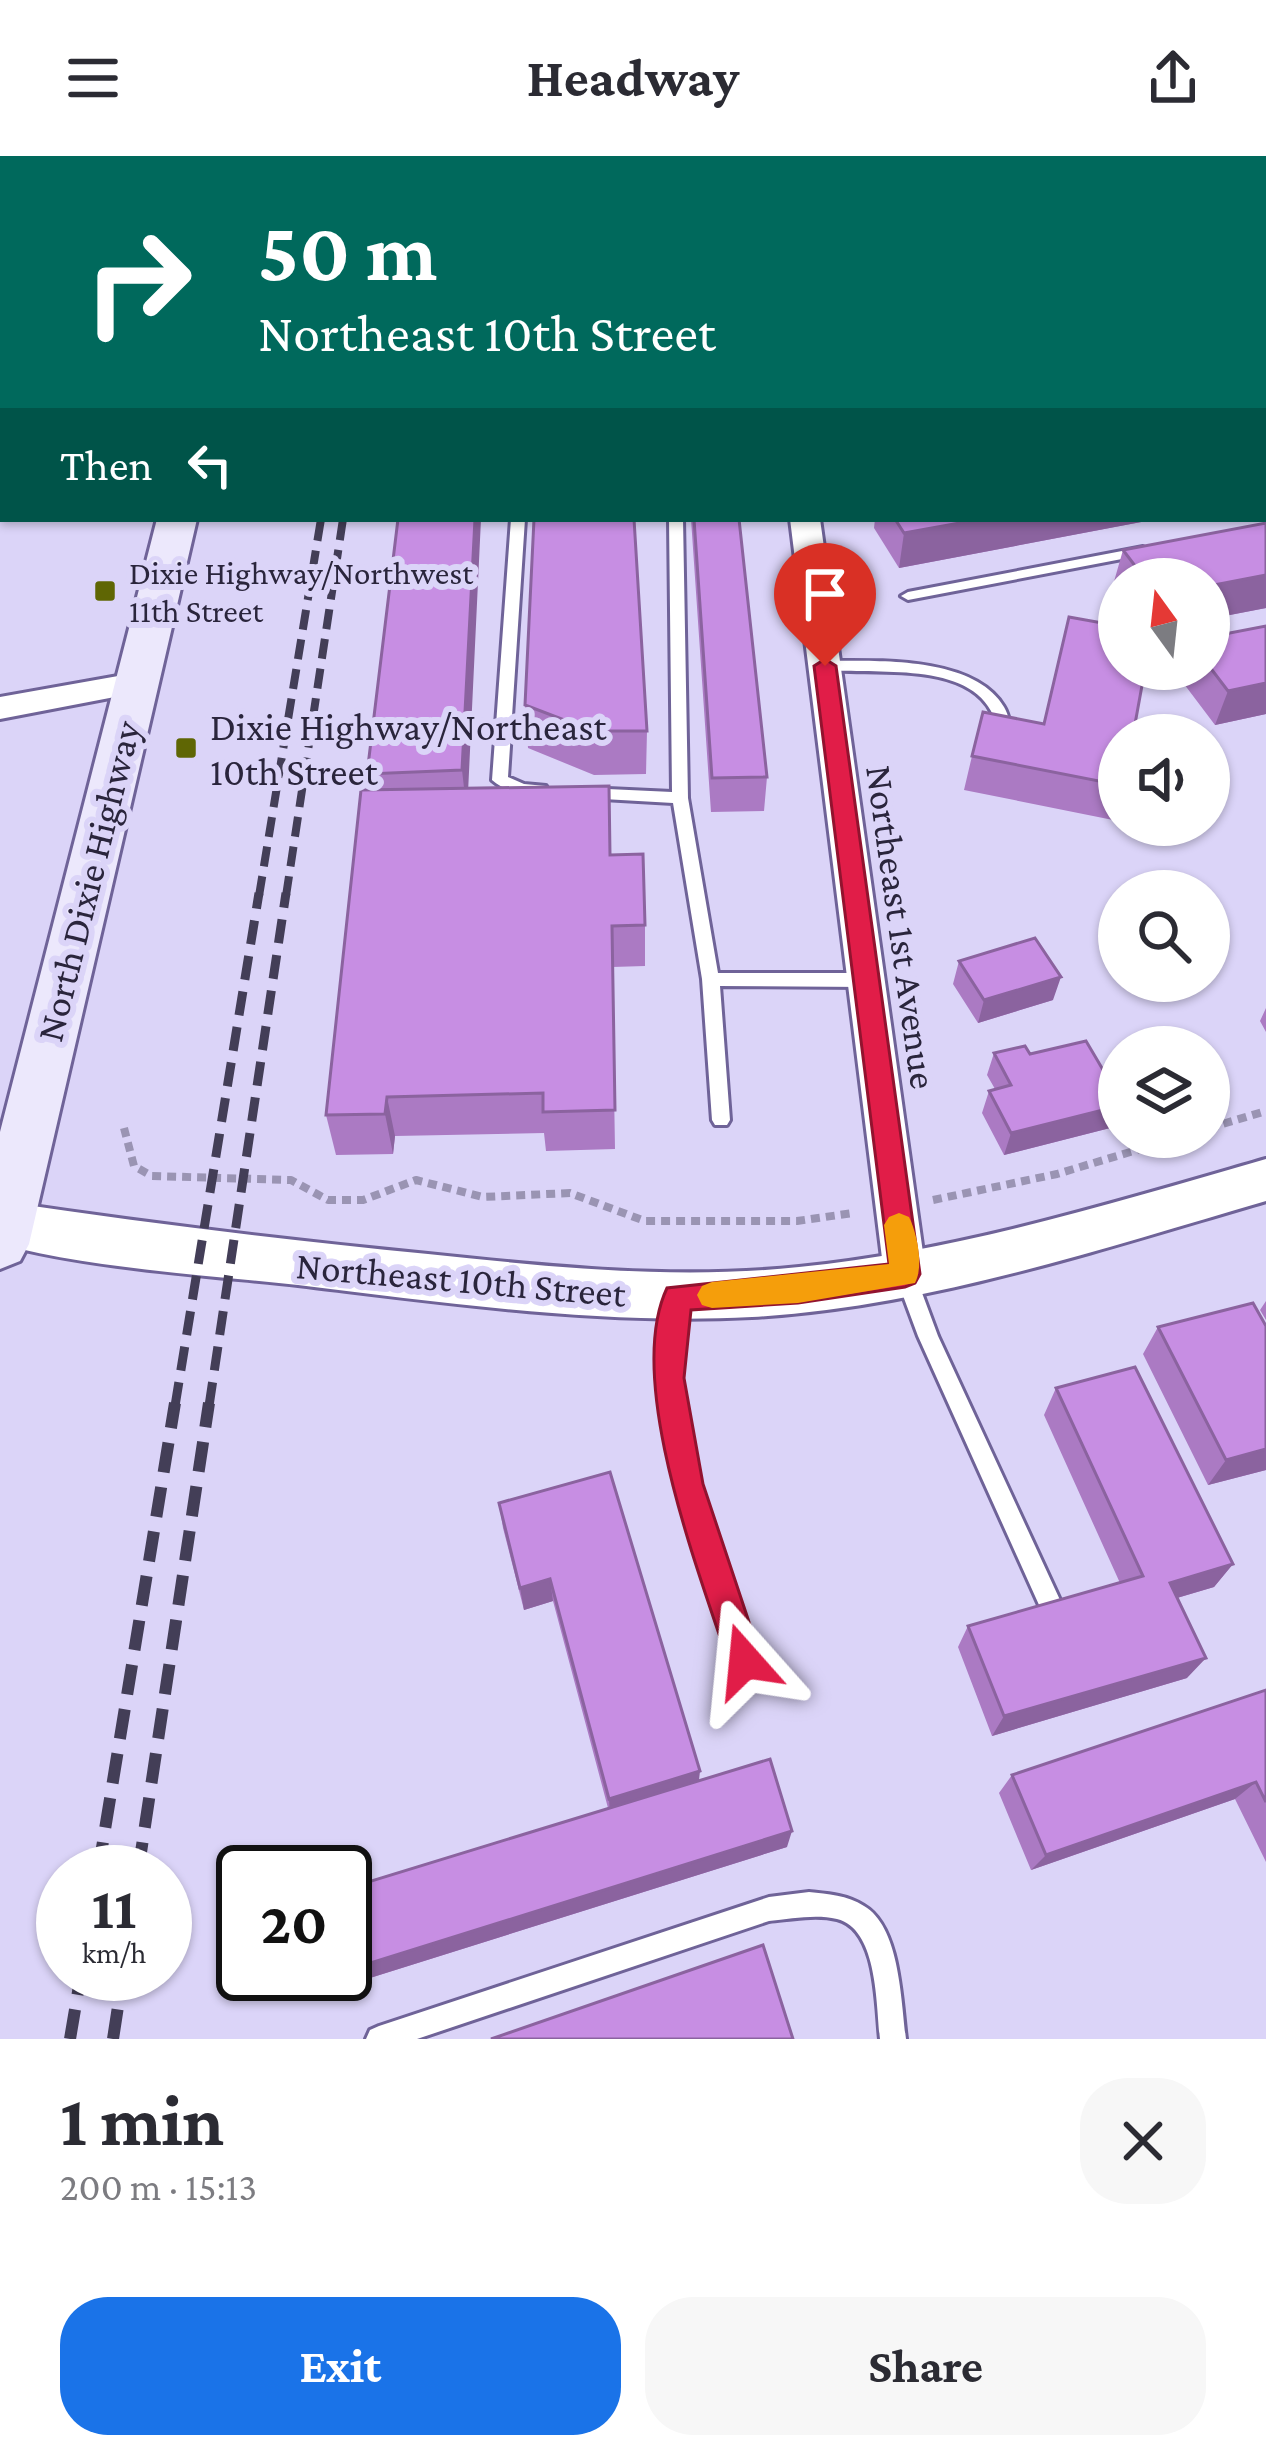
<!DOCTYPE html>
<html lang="en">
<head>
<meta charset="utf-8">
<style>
	:root { --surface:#fff; --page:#f7f7f7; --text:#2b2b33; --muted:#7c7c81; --accent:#1a73e8 }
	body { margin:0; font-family:"Crimson Pro",serif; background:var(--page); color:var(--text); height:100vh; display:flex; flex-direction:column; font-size:45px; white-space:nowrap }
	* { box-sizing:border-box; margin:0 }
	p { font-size:39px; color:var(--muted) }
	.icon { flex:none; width:66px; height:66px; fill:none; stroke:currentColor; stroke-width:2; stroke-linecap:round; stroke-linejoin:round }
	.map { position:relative; height:1883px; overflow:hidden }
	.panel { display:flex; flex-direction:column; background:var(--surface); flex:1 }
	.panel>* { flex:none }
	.banner { position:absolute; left:0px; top:0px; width:1266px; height:366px; box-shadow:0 3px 9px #0004; background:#00695c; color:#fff; overflow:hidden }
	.needle { width:78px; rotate:345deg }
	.controls { position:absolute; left:1098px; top:402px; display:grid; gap:24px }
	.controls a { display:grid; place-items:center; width:132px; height:132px; border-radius:50%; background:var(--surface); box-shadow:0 3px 9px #0004; font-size:60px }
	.speed { position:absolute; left:36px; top:1689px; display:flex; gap:24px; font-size:60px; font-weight:700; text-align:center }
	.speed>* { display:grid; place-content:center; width:156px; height:156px; border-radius:50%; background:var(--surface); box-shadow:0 3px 9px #0004; line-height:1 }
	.speed small { font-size:30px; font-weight:400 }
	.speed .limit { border:6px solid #111; border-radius:18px; background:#fff; color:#111 }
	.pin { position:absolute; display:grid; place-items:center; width:102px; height:102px; color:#fff; margin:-123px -51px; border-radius:50% 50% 50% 0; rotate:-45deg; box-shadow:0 0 12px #0007 }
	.pin .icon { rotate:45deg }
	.me { position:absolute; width:132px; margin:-66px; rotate:342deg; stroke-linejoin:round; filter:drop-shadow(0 0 9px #0008) }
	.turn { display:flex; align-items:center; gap:42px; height:252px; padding:0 60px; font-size:54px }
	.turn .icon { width:156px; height:156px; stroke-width:2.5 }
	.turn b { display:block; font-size:84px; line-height:102px }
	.then { display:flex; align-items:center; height:114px; padding:0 60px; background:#0003; gap:24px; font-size:45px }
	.round { display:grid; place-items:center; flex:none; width:126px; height:126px; border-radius:48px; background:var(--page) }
	.summary { display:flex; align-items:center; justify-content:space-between; height:204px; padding:0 60px }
	h1 { font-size:72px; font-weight:700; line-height:90px }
	.action { display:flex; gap:24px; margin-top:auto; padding:24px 60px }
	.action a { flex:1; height:138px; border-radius:48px; background:var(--accent); color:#fff; font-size:48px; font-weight:700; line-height:138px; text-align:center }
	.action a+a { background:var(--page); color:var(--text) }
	header { display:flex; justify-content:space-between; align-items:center; height:156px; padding:0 60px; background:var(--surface); font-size:54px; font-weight:700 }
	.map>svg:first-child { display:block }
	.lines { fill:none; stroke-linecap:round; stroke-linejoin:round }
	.service-casing { stroke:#6f6398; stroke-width:6 }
	.minor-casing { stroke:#6f6398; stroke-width:6 }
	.tertiary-casing { stroke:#6f6398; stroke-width:6 }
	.secondary-casing { stroke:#6f6398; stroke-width:6 }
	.path { stroke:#9a94b3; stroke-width:8; stroke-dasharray:9 6; stroke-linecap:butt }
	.service { fill:#fff; fill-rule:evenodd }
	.minor { fill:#fff; fill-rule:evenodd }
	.tertiary { fill:#fff; fill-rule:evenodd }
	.secondary { fill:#ece8fc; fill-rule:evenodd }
	.rail-far2 { stroke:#433e57; stroke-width:8; stroke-dasharray:20 10; stroke-linecap:butt }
	.rail-far1 { stroke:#433e57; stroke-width:9; stroke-dasharray:24 12; stroke-linecap:butt }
	.rail { stroke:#433e57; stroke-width:12; stroke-dasharray:30 15; stroke-linecap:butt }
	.wall { fill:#ab7ac3 }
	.shaded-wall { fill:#8b639f }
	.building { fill:#c78ee3; stroke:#8b639f; stroke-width:3 }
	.route { fill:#e11d48; stroke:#92132f; stroke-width:3 }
	.slow { fill:#f59e0b }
	.poi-dot { fill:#5f6604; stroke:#dbd4f8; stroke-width:4.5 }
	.labels { text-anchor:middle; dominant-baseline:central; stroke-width:12; stroke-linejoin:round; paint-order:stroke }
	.far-poi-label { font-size:33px; fill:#2a253c; stroke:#dbd4f8; text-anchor:start }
	.poi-label { font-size:39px; fill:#2a253c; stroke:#dbd4f8; text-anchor:start }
	.street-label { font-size:39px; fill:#2a253c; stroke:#dbd4f8 }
</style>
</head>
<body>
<header><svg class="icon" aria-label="menu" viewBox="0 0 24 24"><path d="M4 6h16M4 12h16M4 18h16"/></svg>Headway<svg class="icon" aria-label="share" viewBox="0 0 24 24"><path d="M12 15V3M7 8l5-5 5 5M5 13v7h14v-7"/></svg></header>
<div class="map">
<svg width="1266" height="1883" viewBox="0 0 1266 1883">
	<rect width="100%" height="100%" fill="#dbd4f8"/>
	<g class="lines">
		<defs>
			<path id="service" d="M 506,0 L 516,0 L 516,3 L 506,3 Z
				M 557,0 L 585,0 L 581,3 L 553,3 Z
				M 738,0 L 748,0 L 750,3 L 740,3 Z
				M 1068,0 L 1095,0 L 1091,3 L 1064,3 Z
				M 1263,128 L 1266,128 L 1266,137 L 1263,137 Z
				M 0,160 L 3,161 L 3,174 L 0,175 Z
				M 1266,160 L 1266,168 L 1263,169 L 1263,161 Z
				M 511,363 L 525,363 L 508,621 L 524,628 L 546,630 L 548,634 L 546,638 C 527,641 506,636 492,624 Z
				M 669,363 L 683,363 L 688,642 L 718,817 L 866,817 L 875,824 L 866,831 L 720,830 L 730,964 L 727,969 L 715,969 L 712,964 L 702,823 L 673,647 L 586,642 L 578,637 L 586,632 L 672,636 Z
				M 1143,391 L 1150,395 L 1148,398 L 908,444 L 901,440 L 908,436 Z
				M 825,505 C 877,505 974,500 1004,551 C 1009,559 1010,570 1013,579 L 1010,583 L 1000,583 C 996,574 995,563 991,555 C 963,503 867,520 820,513 L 818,510 Z
				M 905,1110 L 912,1112 L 915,1118 L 938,1180 L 1060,1444 L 1063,1452 L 1060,1460 L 1052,1463 L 1044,1460 L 918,1180 L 895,1118 L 898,1112 Z
				M 677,1133 L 684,1136 L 687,1142 L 678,1223 L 698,1328 L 756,1505 L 753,1513 L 745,1516 L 737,1513 L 734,1505 L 676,1328 L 658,1223 L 667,1142 L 670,1136 Z
				M 809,1736 C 828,1738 847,1739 864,1750 C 900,1771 901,1845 906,1883 L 880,1883 C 876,1849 878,1773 837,1763 C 815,1758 791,1763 769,1765 L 417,1883 L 366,1883 L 370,1874 L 379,1870 L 769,1741 Z"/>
			<path id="minor" d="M 1041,0 L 1064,0 L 1066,3 L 1043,3 Z
				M 1263,223 L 1266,224 L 1266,243 L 1263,242 Z
				M 3,224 L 3,240 L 0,241 L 0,225 Z
				M 790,363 L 820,363 L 926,1118 L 920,1131 L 905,1136 L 890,1131 L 884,1118 Z
				M 135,517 L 146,521 L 151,528 L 146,535 L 0,563 L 0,541 Z"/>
			<path id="tertiary" d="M 1266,1003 L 1266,1045 C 1098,1094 927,1151 752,1161 C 600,1169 447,1147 298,1129 C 204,1119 90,1112 0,1088 L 0,1048 L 5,1046 C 146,1067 286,1084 428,1098 C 551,1111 675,1124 799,1111 C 958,1095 1113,1047 1266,1003 Z"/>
			<path id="secondary" d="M 252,0 L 284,0 L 251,3 Z
				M 157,363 L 197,363 L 29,1088 L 20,1105 L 0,1113 L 0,976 Z"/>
		</defs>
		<use href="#service" class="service-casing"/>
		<use href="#minor" class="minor-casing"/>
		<use href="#tertiary" class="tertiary-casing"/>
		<use href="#secondary" class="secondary-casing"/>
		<path class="path" d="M 124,972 L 134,1010 L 152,1020 L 291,1024 L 328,1044 L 363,1044 L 416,1024 L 483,1041 L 570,1037 L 645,1065 L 797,1065 L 853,1057
			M 1209,972 L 1266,955
			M 933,1044 L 1057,1018 L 1180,981"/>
		<use href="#service" class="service"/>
		<use href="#minor" class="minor"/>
		<use href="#tertiary" class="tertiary"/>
		<use href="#secondary" class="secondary"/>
		<path class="rail-far2" d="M 259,740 L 321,363
			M 286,740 L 343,363"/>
		<path class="rail-far1" d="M 175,1250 L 259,737
			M 209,1250 L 286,737"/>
		<path class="rail" d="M 98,1716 L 175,1247
			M 138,1716 L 209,1247
			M 70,1883 L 81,1818
			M 113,1883 L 123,1818"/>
	</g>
	<path class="wall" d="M 782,0 L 979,0 L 978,3 L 782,3 Z
		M 1117,0 L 1266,0 L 1266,69 L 1263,70 L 1263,3 L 1116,3 Z
		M 398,363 L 468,633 L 610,699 L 645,769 L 645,810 L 612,811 L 615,993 L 546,995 L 544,977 L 395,980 L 393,998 L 336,999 L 326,959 L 370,634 L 367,618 Z
		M 691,363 L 739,363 L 767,621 L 764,655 L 711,656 Z
		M 875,363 L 1157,363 L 899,412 L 874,372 Z
		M 1266,367 L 1266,452 L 1209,463 L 1209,423 L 1119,423 L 1119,437 L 1113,429 L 1123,394 Z
		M 1266,470 L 1266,558 L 1215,569 L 1178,520 L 1181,513 L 1209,513 L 1209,481 Z
		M 525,549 L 647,575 L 646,618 L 594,619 L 528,592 Z
		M 1043,568 L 1119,579 L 1119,644 L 1113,664 L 964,634 L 972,600 Z
		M 959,805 L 1053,844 L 978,867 L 953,828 Z
		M 1266,852 L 1266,876 L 1260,865 Z
		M 994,897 L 1030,898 L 1114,971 L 1004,999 L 982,957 L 989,935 L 995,933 L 987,919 Z
		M 1266,1145 L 1266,1164 L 1260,1154 Z
		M 1266,1170 L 1266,1314 L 1208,1329 L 1143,1198 L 1158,1171 Z
		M 1056,1232 L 1233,1408 L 1214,1431 L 1177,1442 L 1187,1522 L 992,1580 L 958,1491 L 968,1470 L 1120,1427 L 1044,1259 Z
		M 499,1347 L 699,1625 L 787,1691 L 303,1843 L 291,1832 L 608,1652 L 553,1445 L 524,1454 L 503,1372 Z
		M 1266,1534 L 1266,1706 L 1235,1643 L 1031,1714 L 999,1637 L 1012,1619 Z"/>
	<path class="shaded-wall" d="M 0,0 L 181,0 L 180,3 L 3,3 L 3,35 L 0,36 Z
		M 805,0 L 979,0 L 978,3 L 805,3 Z
		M 1263,29 L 1266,29 L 1266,69 L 1263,70 Z
		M 3,260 L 3,286 L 0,286 L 0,261 Z
		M 1263,309 L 1266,309 L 1266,329 L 1263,337 Z
		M 475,363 L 481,363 L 467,658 L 462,614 Z
		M 982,363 L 1157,363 L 899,412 L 904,377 Z
		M 1266,419 L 1266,452 L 1209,463 L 1209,430 Z
		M 1266,527 L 1266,558 L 1215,569 L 1228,535 Z
		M 1061,821 L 1053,844 L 978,867 L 984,844 Z
		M 387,941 L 395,980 L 393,998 L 385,958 Z
		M 1119,950 L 1119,959 L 1114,971 L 1004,999 L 1011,977 Z
		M 1266,1293 L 1266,1314 L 1208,1329 L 1226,1304 Z
		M 1233,1408 L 1214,1431 L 1153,1449 L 1170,1427 Z
		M 550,1423 L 553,1445 L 524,1454 L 520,1432 Z
		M 1206,1502 L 1187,1522 L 992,1580 L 1004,1560 Z
		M 700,1615 L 698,1633 L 610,1660 L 609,1643 Z
		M 1256,1626 L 1235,1643 L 1031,1714 L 1046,1699 Z
		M 792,1675 L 787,1691 L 303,1843 L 291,1832 L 336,1818 L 345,1818 L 345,1815 Z"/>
	<path class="building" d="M 1147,0 L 1266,0 L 1266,29 L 1263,29 L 1263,3 L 1150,3 Z
		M 0,235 L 3,235 L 3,260 L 0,261 Z
		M 398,363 L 475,363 L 462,614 L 367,618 Z
		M 534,363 L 634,363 L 647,575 L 593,575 L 525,549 Z
		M 694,363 L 739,363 L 767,621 L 712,622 Z
		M 895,363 L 982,363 L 904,377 Z
		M 1266,367 L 1266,419 L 1209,430 L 1209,423 L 1145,423 L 1123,394 Z
		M 1069,461 L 1119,470 L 1119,513 L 1145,513 L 1133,579 L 1119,579 L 1119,629 L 972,600 L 983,556 L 1044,568 Z
		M 1266,470 L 1266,527 L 1228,535 L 1209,510 L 1209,481 Z
		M 609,630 L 610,699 L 643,698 L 645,769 L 612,770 L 615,954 L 543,956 L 543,937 L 387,941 L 385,958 L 326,959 L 361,634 Z
		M 1035,782 L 1061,821 L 984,844 L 959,805 Z
		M 1086,885 L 1119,941 L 1119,950 L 1011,977 L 989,935 L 1011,929 L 994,897 L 1025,890 L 1030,898 Z
		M 1253,1147 L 1266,1170 L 1266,1293 L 1226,1304 L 1158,1171 Z
		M 1135,1211 L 1233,1408 L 1170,1427 L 1206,1502 L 1004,1560 L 968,1470 L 1143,1420 L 1056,1232 Z
		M 610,1316 L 700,1615 L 609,1643 L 550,1423 L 520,1432 L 499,1347 Z
		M 1266,1534 L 1266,1646 L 1256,1626 L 1046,1699 L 1012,1619 Z
		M 770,1603 L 792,1675 L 345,1815 L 345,1733 Z
		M 763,1789 L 793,1883 L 491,1883 Z
		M 289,1818 L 336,1818 L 291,1832 Z"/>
	<path class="route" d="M 825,503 L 836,510 L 920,1118 L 915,1127 L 905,1131 L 798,1147 L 691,1154 L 684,1222 L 703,1328 L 762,1505 L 757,1517 L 745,1522 L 733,1517 L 728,1505 C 698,1413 624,1223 667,1132 L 889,1108 L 814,510 Z"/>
	<path class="slow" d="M 899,1057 L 909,1061 C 917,1077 924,1110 915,1127 L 798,1147 L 712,1152 L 702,1149 L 697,1139 L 702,1130 L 712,1126 L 889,1108 L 884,1069 L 889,1061 Z"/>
	<g class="poi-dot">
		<rect x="93" y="423" width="24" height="24" rx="6"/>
		<rect x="174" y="580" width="24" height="24" rx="6"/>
	</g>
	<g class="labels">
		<g class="far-poi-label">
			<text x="129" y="416">Dixie Highway/Northwest<tspan x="129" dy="38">11th Street</tspan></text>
		</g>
		<g class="poi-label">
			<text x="210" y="570">Dixie Highway/Northeast<tspan x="210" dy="45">10th Street</tspan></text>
		</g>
		<g class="street-label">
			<text transform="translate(88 725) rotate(-76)">North Dixie Highway</text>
			<text transform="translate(902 771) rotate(82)">Northeast 1st Avenue</text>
			<text transform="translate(461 1123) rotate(5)">Northeast 10th Street</text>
		</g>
	</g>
</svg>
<div class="controls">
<a><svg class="needle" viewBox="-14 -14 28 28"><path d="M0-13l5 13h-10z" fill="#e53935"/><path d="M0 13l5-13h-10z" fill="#7c7c81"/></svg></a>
<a><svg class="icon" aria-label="sound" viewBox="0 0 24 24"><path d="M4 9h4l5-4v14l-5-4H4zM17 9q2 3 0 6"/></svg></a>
<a><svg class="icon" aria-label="search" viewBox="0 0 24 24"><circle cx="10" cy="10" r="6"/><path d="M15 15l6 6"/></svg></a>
<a><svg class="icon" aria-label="layers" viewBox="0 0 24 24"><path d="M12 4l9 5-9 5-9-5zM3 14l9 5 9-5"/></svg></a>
</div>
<div class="speed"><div>11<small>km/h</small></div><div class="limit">20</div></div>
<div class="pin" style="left:825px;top:510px;background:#d93025"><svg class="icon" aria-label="arrive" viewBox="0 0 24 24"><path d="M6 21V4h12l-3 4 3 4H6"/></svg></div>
<svg class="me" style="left:745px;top:1505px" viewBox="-20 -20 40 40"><path d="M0-17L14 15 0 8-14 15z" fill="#e11d48" stroke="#fff" stroke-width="4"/></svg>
<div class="banner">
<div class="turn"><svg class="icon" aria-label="right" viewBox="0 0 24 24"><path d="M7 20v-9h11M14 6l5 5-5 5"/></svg><div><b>50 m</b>Northeast 10th Street</div></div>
<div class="then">Then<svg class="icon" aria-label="left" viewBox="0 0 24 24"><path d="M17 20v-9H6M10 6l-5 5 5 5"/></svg></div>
</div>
</div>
<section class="panel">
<div class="summary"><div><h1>1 min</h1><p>200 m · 15:13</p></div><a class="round"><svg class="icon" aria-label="close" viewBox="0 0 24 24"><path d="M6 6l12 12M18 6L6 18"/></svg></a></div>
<div class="action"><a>Exit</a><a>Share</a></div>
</section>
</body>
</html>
